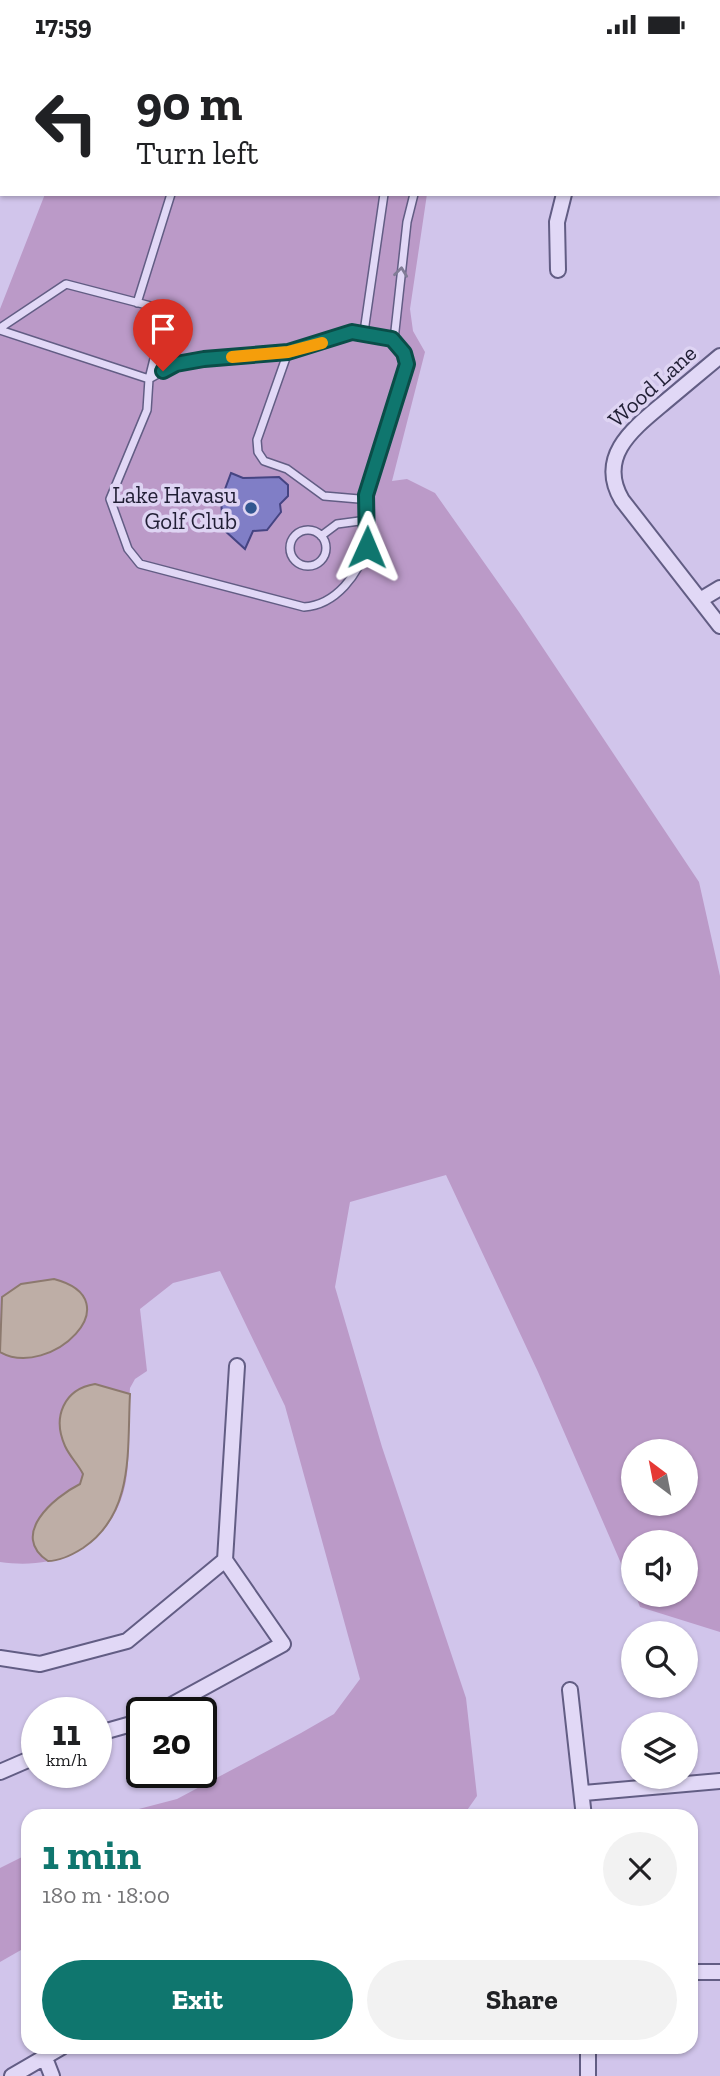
<!DOCTYPE html>
<html lang="en">
<head>
<meta charset="utf-8">
<style>
	:root { --surface:#fff; --page:#f2f2f2; --text:#202124; --muted:#757577; --accent:#0f766e }
	body { margin:0; font-family:"Zilla Slab",serif; background:var(--page); color:var(--text); height:100vh; display:flex; flex-direction:column; font-size:26px; white-space:nowrap }
	* { box-sizing:border-box; margin:0 }
	p { font-size:23px; color:var(--muted) }
	.icon { flex:none; width:38px; height:38px; fill:none; stroke:currentColor; stroke-width:2; stroke-linecap:round; stroke-linejoin:round }
	.map { position:relative; flex:1; overflow:hidden }
	.drawer { position:absolute; left:21px; top:1760px; width:677px; height:245px; display:flex; flex-direction:column; background:var(--surface); border-radius:21px; box-shadow:0 2px 5px #0004 }
	.drawer>* { flex:none }
	.top-card { position:absolute; left:0px; top:0px; width:721px; height:147px; box-shadow:0 2px 5px #0004; background:#fff; color:var(--text); overflow:hidden }
	.needle { width:46px; rotate:328deg }
	.fabs { position:absolute; left:621px; top:1390px; display:grid; gap:14px }
	.fabs a { display:grid; place-items:center; width:77px; height:77px; border-radius:50%; background:var(--surface); box-shadow:0 2px 5px #0004; font-size:35px }
	.speed { position:absolute; left:21px; top:1648px; display:flex; gap:14px; font-size:35px; font-weight:700; text-align:center }
	.speed>* { display:grid; place-content:center; width:91px; height:91px; border-radius:50%; background:var(--surface); box-shadow:0 2px 5px #0004; line-height:1 }
	.speed small { font-size:18px; font-weight:400 }
	.speed .limit { border:4px solid #111; border-radius:10px; background:#fff; color:#111 }
	.pin { position:absolute; display:grid; place-items:center; width:60px; height:60px; color:#fff; margin:-72px -30px; border-radius:50% 50% 50% 0; rotate:-45deg; box-shadow:0 0 7px #0007 }
	.pin .icon { rotate:45deg }
	.me { position:absolute; width:77px; margin:-38px; rotate:1deg; stroke-linejoin:round; filter:drop-shadow(0 0 5px #0008) }
	.turn { display:flex; align-items:center; gap:24px; height:147px; padding:0 21px; font-size:32px }
	.turn .icon { width:91px; height:91px; stroke-width:2.5 }
	.turn b { display:block; font-size:49px; line-height:60px }
	.round { display:grid; place-items:center; flex:none; width:74px; height:74px; border-radius:37px; background:var(--page) }
	.summary { display:flex; align-items:center; justify-content:space-between; height:119px; padding:0 21px }
	h1 { font-size:42px; font-weight:700; line-height:52px; color:var(--accent) }
	.button { display:flex; gap:14px; margin-top:auto; padding:14px 21px }
	.button a { flex:1; height:80px; border-radius:42px; background:var(--accent); color:#fff; font-size:28px; font-weight:700; line-height:80px; text-align:center }
	.button a+a { background:var(--page); color:var(--text) }
	.status { display:flex; justify-content:space-between; align-items:center; height:49px; padding:0 35px; background:var(--surface); direction:ltr }
	.status svg { height:19px; fill:currentColor }
	.map>svg:first-child { display:block }
	.green { fill:#bb9ac8; fill-rule:evenodd }
	.water { fill:#beaea6; stroke:#8c796e; stroke-width:2 }
	.building { fill:#807ec6; stroke:#454482; stroke-width:2 }
	.lines { fill:none; stroke-linecap:round; stroke-linejoin:round }
	.lane-casing { stroke:#625d84; stroke-width:10 }
	.street-casing { stroke:#625d84; stroke-width:18 }
	.lane { stroke:#e1d8f6; stroke-width:7 }
	.street { stroke:#e1d8f6; stroke-width:14 }
	.oneway { stroke:#817c96 }
	.route-casing { stroke:#0a4d48; stroke-width:18 }
	.route { stroke:#0f766e; stroke-width:12 }
	.slow { stroke:#f59e0b; stroke-width:12 }
	.poi-dot { fill:#31568f; stroke:#ded4f3; stroke-width:2.5 }
	.labels { text-anchor:middle; dominant-baseline:central; stroke-width:7; stroke-linejoin:round; paint-order:stroke }
	.street-label { font-size:23px; fill:#211f35; stroke:#ded4f3 }
	.poi-label { font-size:23px; fill:#211f35; stroke:#ded4f3; text-anchor:end }
</style>
</head>
<body>
<div class="status"><b>17:59</b><svg viewBox="0 0 49 12"><path d="M0 12V9h3v3zM5 12V6h3v6zM10 12V3h3v9zM15 12V0h3v12zM26 1h20v11H26zM47 4h2v5h-2z"/></svg></div>
<div class="map">
<svg width="720" height="2027" viewBox="0 0 720 2027">
	<rect width="100%" height="100%" fill="#d1c5eb"/>
	<path class="green" d="M 112,0 L 502,0 L 110,2 Z
		M 45,145 L 427,145 L 410,260 L 413,282 L 425,303 L 392,432 L 407,430 L 435,444 L 519,563 L 699,833 L 720,927 L 720,1583 L 640,1558 L 635,1545 L 686,1545 L 686,1493 L 634,1493 L 633,1542 L 538,1323 L 446,1126 L 350,1153 L 335,1238 L 382,1398 L 466,1649 L 477,1747 L 463,1767 L 112,1767 L 177,1750 L 301,1684 L 334,1665 L 360,1630 L 285,1357 L 220,1222 L 173,1234 L 140,1260 L 147,1322 L 135,1330 L 130,1339 C 127,1370 131,1402 126,1432 C 114,1496 60,1522 0,1513 L 0,260 ZM 634,1402 L 686,1402 L 686,1454 L 634,1454 Z
		M 28,1805 L 28,1897 L 0,1913 L 0,1819 Z"/>
	<path class="water" d="M 54,1230 C 134,1251 50,1331 0,1303 L 2,1248 L 21,1235 Z
		M 95,1335 L 130,1345 C 127,1400 135,1464 83,1499 C 72,1506 60,1512 48,1512 C 9,1486 54,1448 80,1435 L 83,1425 C 78,1415 70,1408 65,1397 C 52,1368 64,1340 95,1335 Z"/>
	<path class="building" d="M 231,424 L 243,429 L 279,428 L 288,436 L 288,447 L 280,455 L 281,463 L 267,481 L 253,482 L 245,500 L 223,480 L 221,451 Z"/>
	<g class="lines">
		<defs>
			<path id="lane" d="M 453,2 L 454,0
				M 486,2 L 488,0
				M 137,254 L 171,145
				M 0,279 L 66,235 L 166,261 L 149,330
				M 0,281 L 149,330 L 147,361 L 110,450 L 128,500 L 140,515 L 304,558 C 336,556 359,525 367,496 C 372,482 367,461 367,446
				M 356,282 C 378,285 403,287 407,315 L 369,442 L 359,450 L 324,447 L 287,420 L 264,412 L 258,403 L 257,391 L 288,303 Z
				M 364,283 L 384,145
				M 394,291 L 407,173 L 414,145
				M 149,330 L 176,315 L 288,303
				M290 499a18 18 0 1 1 36 0a18 18 0 1 1-36 0Z
				M 321,487 L 337,475 L 367,471"/>
			<path id="street" d="M 685,2 L 687,0
				M 558,221 L 557,173 L 564,145
				M 720,307 C 702,322 683,338 665,353 C 634,379 596,407 622,451 L 720,577
				M 700,551 L 720,539
				M 225,1511 L 237,1317
				M 0,1609 L 40,1615 L 127,1592 L 225,1511
				M 570,1641 L 584,1768
				M 157,1664 L 283,1595 L 225,1511
				M 96,1685 L 142,1672
				M 0,1723 L 37,1707
				M 584,1744 L 720,1732
				M 691,1923 L 720,1923
				M 588,1998 L 588,2027
				M 45,2009 L 52,2027
				M 12,2027 L 62,1998"/>
		</defs>
		<use href="#lane" class="lane-casing"/>
		<use href="#street" class="street-casing"/>
		<use href="#lane" class="lane"/>
		<use href="#street" class="street"/>
	</g>
	<defs><path id="oneway-chevron" d="M-2-3.5L2.5 0L-2 3.5" fill="none" stroke-width="1.6" stroke-linecap="round" stroke-linejoin="round" transform="scale(1.75)"/></defs>
	<use class="oneway" href="#oneway-chevron" transform="translate(401 223) rotate(-83)"/>
	<g class="lines">
		<defs>
			<path id="route" d="M 163,322 L 176,315 L 204,310 L 288,303 L 352,283 L 392,290 L 404,304 L 407,315 L 366,446 L 367,498"/>
		</defs>
		<use href="#route" class="route-casing"/>
		<use href="#route" class="route"/>
		<path class="slow" d="M 232,308 L 288,303 L 322,294"/>
	</g>
	<circle class="poi-dot" cx="251" cy="459" r="7"/>
	<g class="labels">
		<g class="street-label">
			<text transform="translate(652 337) rotate(-42)">Wood Lane</text>
		</g>
		<g class="poi-label">
			<text x="237" y="446">Lake Havasu<tspan x="237" dy="26">Golf Club</tspan></text>
		</g>
	</g>
</svg>
<div class="fabs">
<a><svg class="needle" viewBox="-14 -14 28 28"><path d="M0-13l5 13h-10z" fill="#e53935"/><path d="M0 13l5-13h-10z" fill="#757577"/></svg></a>
<a><svg class="icon" aria-label="sound" viewBox="0 0 24 24"><path d="M4 9h4l5-4v14l-5-4H4zM17 9q2 3 0 6"/></svg></a>
<a><svg class="icon" aria-label="search" viewBox="0 0 24 24"><circle cx="10" cy="10" r="6"/><path d="M15 15l6 6"/></svg></a>
<a><svg class="icon" aria-label="layers" viewBox="0 0 24 24"><path d="M12 4l9 5-9 5-9-5zM3 14l9 5 9-5"/></svg></a>
</div>
<div class="speed"><div>11<small>km/h</small></div><div class="limit">20</div></div>
<div class="pin" style="left:163px;top:322px;background:#d93025"><svg class="icon" aria-label="arrive" viewBox="0 0 24 24"><path d="M6 21V4h12l-3 4 3 4H6"/></svg></div>
<svg class="me" style="left:367px;top:498px" viewBox="-20 -20 40 40"><path d="M0-17L14 15 0 8-14 15z" fill="#0f766e" stroke="#fff" stroke-width="4"/></svg>
<div class="top-card">
<div class="turn"><svg class="icon" aria-label="left" viewBox="0 0 24 24"><path d="M17 20v-9H6M10 6l-5 5 5 5"/></svg><div><b>90 m</b>Turn left</div></div>
</div>
<section class="drawer">
<div class="summary"><div><h1>1 min</h1><p>180 m · 18:00</p></div><a class="round"><svg class="icon" aria-label="close" viewBox="0 0 24 24"><path d="M6 6l12 12M18 6L6 18"/></svg></a></div>
<div class="button"><a>Exit</a><a>Share</a></div>
</section>
</div>
</body>
</html>
